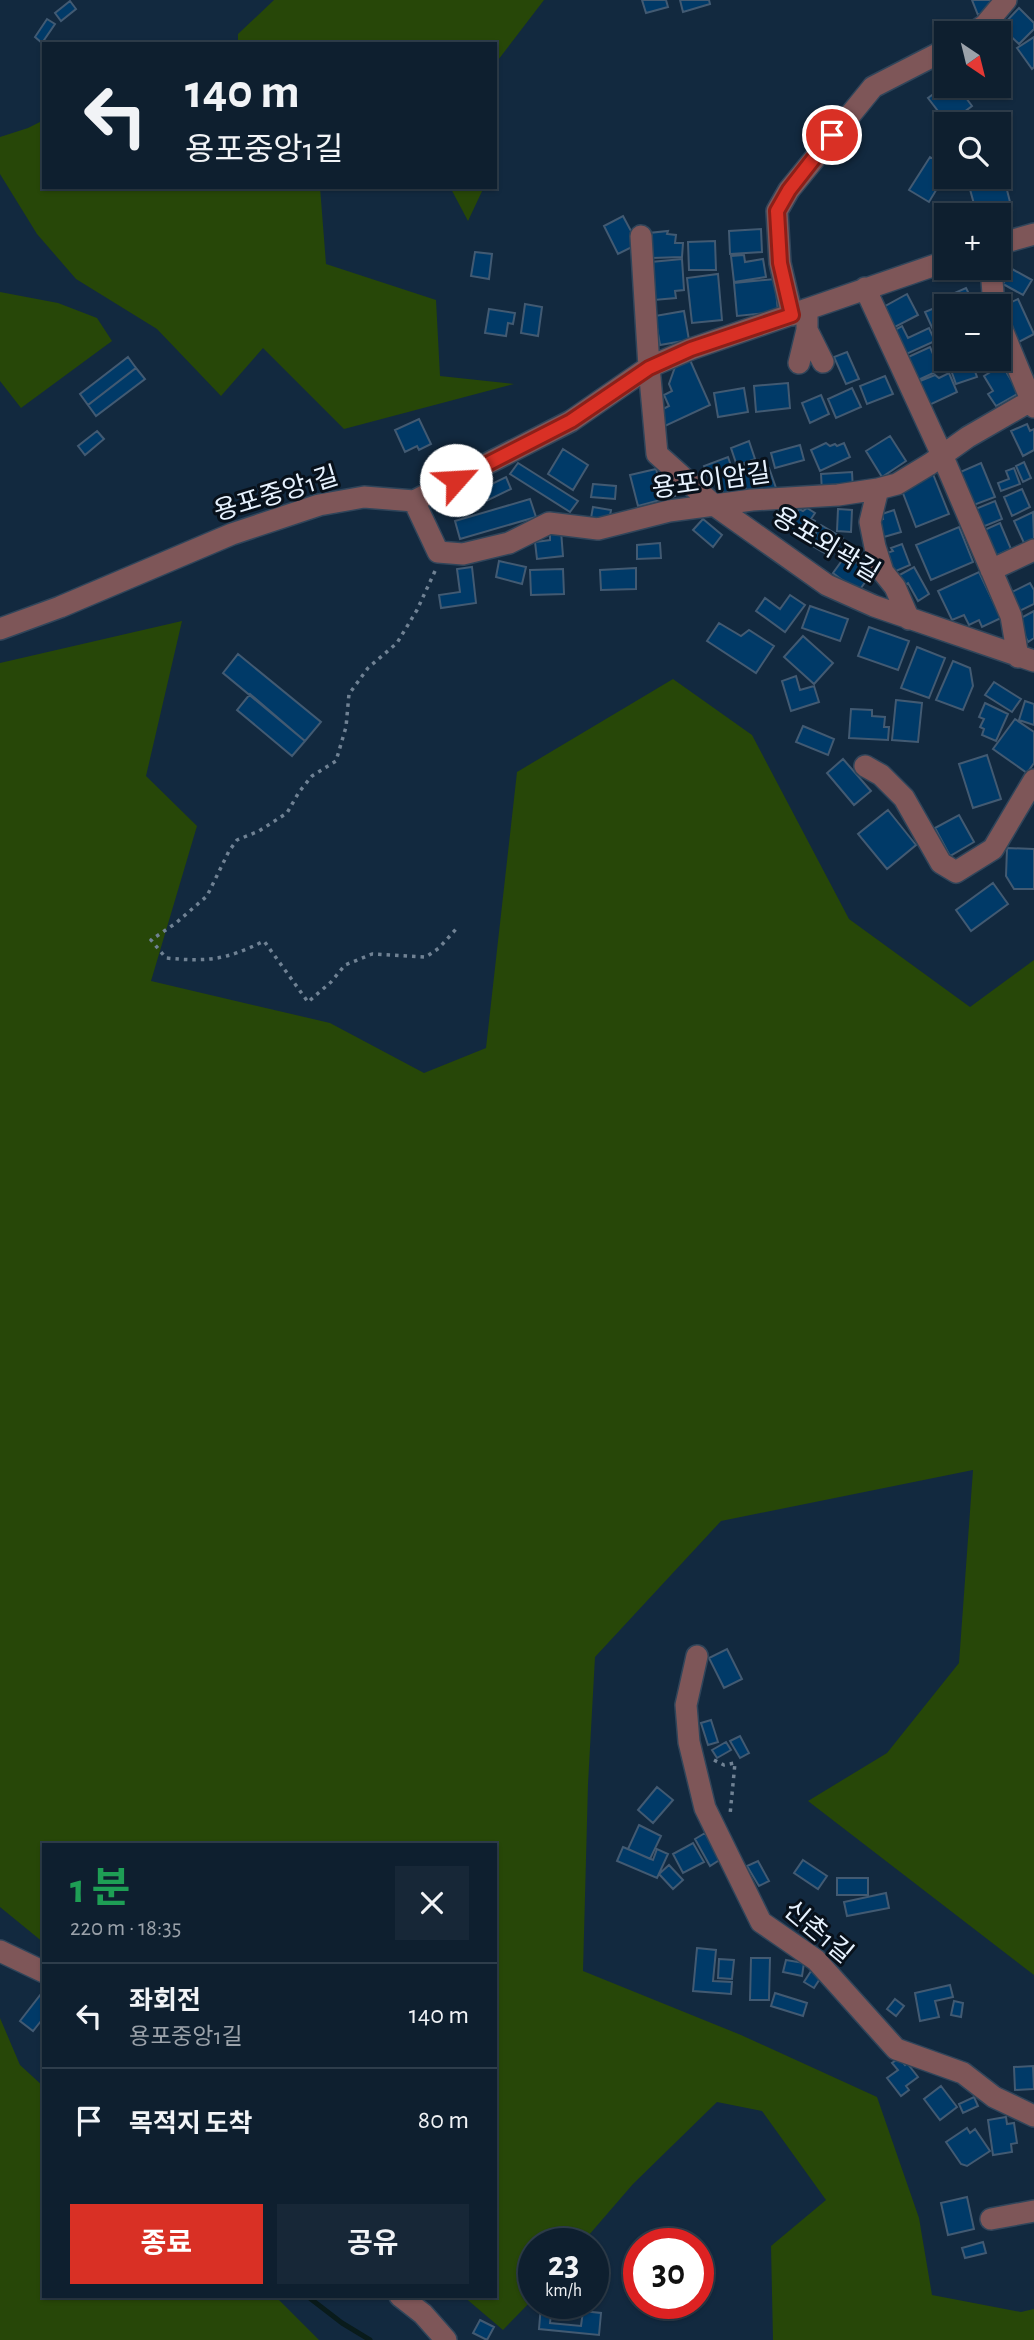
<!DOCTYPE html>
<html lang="ko">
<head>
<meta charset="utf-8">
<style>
	:root { --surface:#0e1f2f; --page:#172737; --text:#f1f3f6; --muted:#9ba2aa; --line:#2e3d4b; --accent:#d93025 }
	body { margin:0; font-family:"Alegreya Sans","Noto Sans KR",sans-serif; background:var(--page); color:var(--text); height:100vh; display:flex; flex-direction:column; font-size:26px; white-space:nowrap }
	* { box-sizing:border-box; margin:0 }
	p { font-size:23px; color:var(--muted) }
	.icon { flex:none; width:38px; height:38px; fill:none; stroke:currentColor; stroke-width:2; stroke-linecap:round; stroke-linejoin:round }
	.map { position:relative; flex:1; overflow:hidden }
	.panel { position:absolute; left:42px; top:1843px; width:455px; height:455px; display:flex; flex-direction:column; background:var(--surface); border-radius:0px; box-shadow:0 2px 5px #0004,0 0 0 2px var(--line) }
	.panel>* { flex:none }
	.guide { position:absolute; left:42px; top:42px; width:455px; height:147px; border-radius:0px; box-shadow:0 2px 5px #0004,0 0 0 2px var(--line); background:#0e1f2f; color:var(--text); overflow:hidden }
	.needle { width:46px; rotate:145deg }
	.tools { position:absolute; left:934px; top:21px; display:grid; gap:14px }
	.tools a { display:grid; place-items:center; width:77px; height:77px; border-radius:0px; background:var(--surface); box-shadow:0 2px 5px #0004,0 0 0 2px var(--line); font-size:35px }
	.speed { position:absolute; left:518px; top:2228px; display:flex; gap:14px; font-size:35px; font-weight:700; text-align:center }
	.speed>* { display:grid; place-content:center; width:91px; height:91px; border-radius:50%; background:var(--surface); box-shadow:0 2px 5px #0004,0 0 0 2px var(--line); line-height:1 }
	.speed small { font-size:18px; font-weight:400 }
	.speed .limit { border:10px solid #d22; background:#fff; color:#111 }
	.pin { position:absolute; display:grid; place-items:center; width:60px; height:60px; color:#fff; margin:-30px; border:4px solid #fff; border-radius:50%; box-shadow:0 2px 7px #0007 }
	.me { position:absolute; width:77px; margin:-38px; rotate:64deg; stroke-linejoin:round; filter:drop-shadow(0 0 5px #0008) }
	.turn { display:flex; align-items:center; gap:24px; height:147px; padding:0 28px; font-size:32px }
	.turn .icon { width:91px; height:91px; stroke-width:2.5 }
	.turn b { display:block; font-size:49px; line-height:60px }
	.round { display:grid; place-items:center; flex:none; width:74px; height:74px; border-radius:0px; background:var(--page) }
	.summary { display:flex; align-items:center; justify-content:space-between; height:119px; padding:0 28px }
	h1 { font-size:42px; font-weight:700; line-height:52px; color:#1e9e55 }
	.primary-button { display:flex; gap:14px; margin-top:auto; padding:14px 28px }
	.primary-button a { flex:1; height:80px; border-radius:0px; background:var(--accent); color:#fff; font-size:28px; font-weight:700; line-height:80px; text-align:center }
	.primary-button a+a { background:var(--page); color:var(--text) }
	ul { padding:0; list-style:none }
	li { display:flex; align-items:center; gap:21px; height:105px; padding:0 28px; border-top:2px solid var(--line) }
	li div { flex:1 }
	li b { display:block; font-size:26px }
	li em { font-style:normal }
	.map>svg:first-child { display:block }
	.green { fill:#274708 }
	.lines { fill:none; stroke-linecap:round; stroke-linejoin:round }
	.stream { stroke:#091b1b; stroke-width:5 }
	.building { fill:#003a68; stroke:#425a72; stroke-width:2 }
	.minor-casing { stroke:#30455a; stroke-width:24 }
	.path { stroke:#708294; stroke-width:3.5; stroke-dasharray:3.5 5; stroke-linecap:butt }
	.minor { stroke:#7e5658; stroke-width:21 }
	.route-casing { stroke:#8d1f18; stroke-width:18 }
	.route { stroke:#d93025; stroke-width:12 }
	.labels { text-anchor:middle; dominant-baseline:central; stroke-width:6; stroke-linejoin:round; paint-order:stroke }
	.street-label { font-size:26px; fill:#e7f2fe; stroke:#08111b }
</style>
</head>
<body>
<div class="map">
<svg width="1034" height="2340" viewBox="0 0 1034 2340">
	<rect width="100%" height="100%" fill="#12293f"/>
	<path class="green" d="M 274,0 L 544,0 L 495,64 L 495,44 L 238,44 L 238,34 Z
		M 44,120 L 44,187 L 180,187 L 182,191 L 210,187 L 320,187 L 326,264 L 436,300 L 440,376 L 514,384 L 344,429 L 263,348 L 221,396 L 157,329 L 76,279 L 37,234 L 0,174 L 0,137 L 28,128 Z
		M 450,187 L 484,187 L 468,221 Z
		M 0,292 L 58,303 L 97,318 L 112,341 L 21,408 L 0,381 Z
		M 182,621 L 146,776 L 197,826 L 151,981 L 330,1023 L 424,1073 L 486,1048 L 517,772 L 673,679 L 752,735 L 849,919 L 970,1007 L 1034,960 L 1034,1975 L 808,1801 L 887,1753 L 959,1663 L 973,1470 L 721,1521 L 595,1657 L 588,1784 L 583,1971 L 741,2035 L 877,2097 L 919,2218 L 932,2295 L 1021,2312 L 1034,2309 L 1034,2340 L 773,2340 L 771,2246 L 826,2200 L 762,2111 L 717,2102 L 633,2184 L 582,2243 L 534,2244 L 534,2298 L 503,2330 L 463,2296 L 495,2296 L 495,1844 L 44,1844 L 44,1943 L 0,1907 L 0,663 Z
		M 0,2018 L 20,2065 L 44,2087 L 44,2296 L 275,2296 L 319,2340 L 0,2340 Z"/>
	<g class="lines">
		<path class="stream" d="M 307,2296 L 342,2323 L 370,2340"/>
	</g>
	<path class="building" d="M 642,0 L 666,0 L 668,7 L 646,13 Z
		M 680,0 L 709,0 L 710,4 L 683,12 Z
		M 972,0 L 997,0 L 998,4 L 978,15 Z
		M 70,1 L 76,9 L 61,21 L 55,13 Z
		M 1019,8 L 1034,23 L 1034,29 L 1019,44 L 1001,27 Z
		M 47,19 L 55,24 L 42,43 L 35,37 Z
		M 1034,37 L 1034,67 L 1032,69 L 1017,48 Z
		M 947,84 L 957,86 L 972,106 L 948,124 L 928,98 Z
		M 930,157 L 947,167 L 947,172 L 929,202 L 909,190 Z
		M 1003,174 L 1012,210 L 993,215 L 977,215 L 968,182 L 999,177 L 999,175 Z
		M 623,216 L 638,244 L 618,254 L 604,226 Z
		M 761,229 L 762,252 L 730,254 L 729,231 Z
		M 668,231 L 667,234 L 676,235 L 675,243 L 683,243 L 682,257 L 652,258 L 649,233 Z
		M 715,241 L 716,270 L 689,270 L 688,242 Z
		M 475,252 L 492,254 L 489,279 L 471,276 Z
		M 744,255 L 745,262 L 763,259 L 766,277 L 734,282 L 731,256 Z
		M 682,259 L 684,290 L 675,291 L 676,298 L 654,300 L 651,262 Z
		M 1012,269 L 1032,280 L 1023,295 L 1003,284 Z
		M 718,274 L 722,320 L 692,323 L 687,278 Z
		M 775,279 L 778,312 L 737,316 L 734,283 Z
		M 966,288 L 971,298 L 978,295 L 983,306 L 956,306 L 950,295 Z
		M 907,294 L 918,315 L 891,329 L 880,309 Z
		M 1018,299 L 1034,334 L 1015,344 L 999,308 Z
		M 951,301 L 953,306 L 947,306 L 947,326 L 934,332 L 925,312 Z
		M 525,304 L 542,307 L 538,336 L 521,333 Z
		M 489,309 L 515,313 L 513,324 L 508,323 L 506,336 L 485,333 Z
		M 684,311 L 689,340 L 660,345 L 655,316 Z
		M 902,326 L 908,338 L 929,328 L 935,341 L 902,356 L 891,332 Z
		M 930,347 L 940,370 L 916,381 L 906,358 Z
		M 847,352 L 859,379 L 846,384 L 834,357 Z
		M 128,357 L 136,368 L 88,405 L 80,394 Z
		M 947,359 L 962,359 L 965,368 L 973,366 L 977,377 L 956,384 Z
		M 690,360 L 710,405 L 665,426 L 659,411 L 669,406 L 664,395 L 672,391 L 669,384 L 675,367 Z
		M 1002,365 L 1019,393 L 996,406 L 988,394 L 993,391 L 984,376 Z
		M 136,368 L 145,379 L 96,416 L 88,405 Z
		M 949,373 L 957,392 L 925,407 L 915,383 L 935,375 L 939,378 Z
		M 885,376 L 893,394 L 867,404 L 860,386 Z
		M 788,383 L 790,408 L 756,412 L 754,386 Z
		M 744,388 L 748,412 L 718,417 L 714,393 Z
		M 852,388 L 861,407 L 836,418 L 828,399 Z
		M 821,395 L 829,414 L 810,423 L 802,403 Z
		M 419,419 L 431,444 L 419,450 L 417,446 L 405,452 L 395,430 Z
		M 1027,424 L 1030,431 L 1034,429 L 1034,450 L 1023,456 L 1011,431 Z
		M 97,431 L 104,439 L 85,455 L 78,446 Z
		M 890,436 L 906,461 L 882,477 L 866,451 Z
		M 749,441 L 755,459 L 737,466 L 731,448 Z
		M 826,443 L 830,446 L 835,444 L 837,446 L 844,443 L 850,457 L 820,471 L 811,450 Z
		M 800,445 L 804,460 L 775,468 L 771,453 Z
		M 563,449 L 588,465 L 573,490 L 548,474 Z
		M 728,457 L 740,491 L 725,497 L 719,481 L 711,484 L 704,466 Z
		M 757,461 L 760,471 L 769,468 L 776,488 L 749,498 L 738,467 Z
		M 1024,462 L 1031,478 L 1023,482 L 1016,466 Z
		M 518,463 L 578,501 L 570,512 L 510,474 Z
		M 981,463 L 995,497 L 971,506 L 958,473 Z
		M 1014,468 L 1020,484 L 1001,491 L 998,483 L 1009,479 L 1006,471 Z
		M 656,469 L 660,483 L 670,480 L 675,496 L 638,506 L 630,475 Z
		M 852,472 L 853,490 L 822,492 L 821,474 Z
		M 933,474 L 949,514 L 916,527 L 901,488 Z
		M 506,477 L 511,489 L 472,508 L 467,496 Z
		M 593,484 L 616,486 L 615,499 L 591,497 Z
		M 1022,489 L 1030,507 L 1012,516 L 1004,497 Z
		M 530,499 L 536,517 L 460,539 L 455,521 Z
		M 995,501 L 1002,519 L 980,528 L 973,510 Z
		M 593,507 L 611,510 L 609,521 L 591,518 Z
		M 786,508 L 796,514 L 799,509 L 803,511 L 807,508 L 815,513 L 811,519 L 815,521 L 805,540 L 777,524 Z
		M 838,509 L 852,510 L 851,532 L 837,531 Z
		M 894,510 L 901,532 L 877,539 L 873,522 L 883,519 L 882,514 Z
		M 1033,512 L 1034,539 L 1024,543 L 1014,521 Z
		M 703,519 L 722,535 L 713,547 L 693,530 Z
		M 1000,523 L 1011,549 L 993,557 L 982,531 Z
		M 821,525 L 843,538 L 831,557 L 809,544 Z
		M 959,527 L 973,562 L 931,580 L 916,545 Z
		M 561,531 L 563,556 L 537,559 L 535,542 L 550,540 L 550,532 Z
		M 660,543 L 661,558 L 637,559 L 637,545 Z
		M 902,544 L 910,565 L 889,574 L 881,555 L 893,551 L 891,548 Z
		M 846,555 L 871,574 L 858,592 L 833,573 Z
		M 499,561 L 526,567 L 522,584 L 496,577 Z
		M 472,567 L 476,603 L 441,608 L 439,595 L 460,592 L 457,569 Z
		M 914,567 L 929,594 L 918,601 L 908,583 L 899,588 L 894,578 Z
		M 636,568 L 636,589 L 601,590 L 600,570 Z
		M 563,569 L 564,594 L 531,595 L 530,570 Z
		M 979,572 L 1001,618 L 982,627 L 979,620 L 969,625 L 964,615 L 952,620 L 938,591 Z
		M 1030,583 L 1034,590 L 1034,604 L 1015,613 L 1006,595 Z
		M 790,595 L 805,605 L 785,632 L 756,611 L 765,598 L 780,609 Z
		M 810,606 L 848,619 L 840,641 L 802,628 Z
		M 1034,611 L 1034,638 L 1028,642 L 1017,620 Z
		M 719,623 L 741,636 L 749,630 L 774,646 L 756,673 L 707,641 Z
		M 869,627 L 909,641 L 898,670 L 858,656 Z
		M 803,636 L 833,663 L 814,684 L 784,657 Z
		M 917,647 L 945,658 L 929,698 L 901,688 Z
		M 238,654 L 321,722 L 305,741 L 223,673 Z
		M 953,661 L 970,668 L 973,686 L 963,710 L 936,700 Z
		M 796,676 L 800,690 L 814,686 L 819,702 L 791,711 L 782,681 Z
		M 994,682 L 1021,699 L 1012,712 L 985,695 Z
		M 250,694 L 305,741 L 292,756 L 237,710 Z
		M 896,700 L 922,703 L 918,742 L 892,740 Z
		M 1025,701 L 1034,704 L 1034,725 L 1019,720 Z
		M 985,703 L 1008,714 L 996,741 L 982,735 L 984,729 L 980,727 L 984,719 L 979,717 Z
		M 851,709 L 872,710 L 872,716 L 885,717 L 884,727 L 889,727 L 888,740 L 849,738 Z
		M 1015,719 L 1034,732 L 1034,763 L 1027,773 L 993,749 Z
		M 803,726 L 834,739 L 828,755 L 796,742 Z
		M 987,755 L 1001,799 L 973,808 L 959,764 Z
		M 843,759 L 871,791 L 854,805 L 827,773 Z
		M 888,810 L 916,845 L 887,869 L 858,834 Z
		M 959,815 L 974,842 L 950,856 L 935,828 Z
		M 1007,848 L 1034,849 L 1034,889 L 1014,889 L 1006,876 Z
		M 993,883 L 1008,904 L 971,931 L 956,910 Z
		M 727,1649 L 742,1679 L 724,1688 L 709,1658 Z
		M 711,1720 L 718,1742 L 708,1745 L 701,1723 Z
		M 740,1736 L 749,1753 L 740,1758 L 730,1741 Z
		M 726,1742 L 731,1750 L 717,1758 L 712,1750 Z
		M 657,1787 L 673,1800 L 653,1823 L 638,1810 Z
		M 639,1825 L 661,1836 L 650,1859 L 628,1849 Z
		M 705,1833 L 721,1859 L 710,1866 L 695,1839 Z
		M 693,1843 L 704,1862 L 683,1873 L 673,1854 Z
		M 623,1847 L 653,1860 L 657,1849 L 668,1854 L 657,1878 L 617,1861 Z
		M 803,1860 L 827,1876 L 818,1889 L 794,1873 Z
		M 758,1861 L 769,1881 L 759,1886 L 747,1866 Z
		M 669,1865 L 683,1880 L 673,1889 L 659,1874 Z
		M 837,1878 L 868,1878 L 868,1895 L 837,1895 Z
		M 886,1893 L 889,1908 L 847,1916 L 844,1902 Z
		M 697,1948 L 716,1950 L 713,1981 L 732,1982 L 731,1994 L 693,1991 Z
		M 751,1958 L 770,1958 L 769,2000 L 750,2000 Z
		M 719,1959 L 734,1960 L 732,1979 L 718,1978 Z
		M 786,1960 L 804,1963 L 802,1976 L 783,1972 Z
		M 811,1971 L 821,1977 L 814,1988 L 804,1982 Z
		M 950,1985 L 953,1997 L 935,2001 L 939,2017 L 920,2021 L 915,1993 Z
		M 775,1993 L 807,2003 L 803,2016 L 771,2006 Z
		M 41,1994 L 44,1995 L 44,2023 L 41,2021 L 33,2031 L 20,2021 Z
		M 895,1999 L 904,2006 L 896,2016 L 887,2009 Z
		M 954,2001 L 963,2003 L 961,2017 L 951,2015 Z
		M 899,2058 L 905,2065 L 907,2063 L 918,2077 L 906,2086 L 909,2090 L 901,2096 L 887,2078 L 898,2070 L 892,2063 Z
		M 1033,2066 L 1034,2089 L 1015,2090 L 1014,2067 Z
		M 941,2086 L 957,2107 L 940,2120 L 924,2099 Z
		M 974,2097 L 978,2106 L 963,2113 L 959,2104 Z
		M 1006,2117 L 1007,2124 L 1014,2123 L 1017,2143 L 1011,2144 L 1012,2152 L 993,2155 L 988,2120 Z
		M 967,2128 L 970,2133 L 975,2129 L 990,2151 L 967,2166 L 961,2164 L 946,2142 Z
		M 967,2197 L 974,2229 L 948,2235 L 941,2203 Z
		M 983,2242 L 986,2253 L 965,2258 L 962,2248 Z
		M 541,2305 L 552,2306 L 550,2323 L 581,2326 L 583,2311 L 601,2313 L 599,2335 L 539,2329 Z
		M 480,2320 L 494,2327 L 487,2340 L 473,2333 Z"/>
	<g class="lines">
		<defs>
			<path id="minor" d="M 973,33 L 985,25 L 1006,0
				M 641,236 L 649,367 L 657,454 L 714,505 L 827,585 L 874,606 L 1034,661
				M 999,244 L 1034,234
				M 991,268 L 994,306
				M 865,288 L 942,455 L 1011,616 L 1018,657
				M 792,315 L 780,263 L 777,211 L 789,190 L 873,87 L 947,49
				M 999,322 L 1034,407
				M 807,330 L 823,362
				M 799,363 L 807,330 L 807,309
				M 878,489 L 870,522 L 875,547 L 883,572 L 895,587 L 909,619
				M 414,501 L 438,552 L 463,554 L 509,543 L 549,523 L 598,529 L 669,511 L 752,500 L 838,495 L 878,489 L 897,484 L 930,464 L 968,437 L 1034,399
				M 991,570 L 1034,550
				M 0,629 L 60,607 L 232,534 L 319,505 L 364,497 L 414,501 L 571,421 L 649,367 L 691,349 L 947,261
				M 865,766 L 881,775 L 904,798 L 941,863 L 956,872 L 993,849 L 1034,780
				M 697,1656 L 686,1705 L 689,1742 L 705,1808 L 761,1922 L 816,1960 L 896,2049 L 963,2073 L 994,2097 L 1034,2116
				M 0,1951 L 44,1972
				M 991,2219 L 1034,2211
				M 400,2296 L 423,2314 L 446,2340"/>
		</defs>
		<use href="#minor" class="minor-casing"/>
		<path class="path" d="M 435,571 L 417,610 L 397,643 L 368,668 L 349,694 L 346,727 L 336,761 L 312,776 L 299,792 L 287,813 L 259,831 L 237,840 L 229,851 L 207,896 L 176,923 L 151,940 L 166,958 C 208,962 226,960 264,941 L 308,1002 L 331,982 L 345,965 L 372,954 L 426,957 L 439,948 L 457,928
			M 714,1760 L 724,1765 L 735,1763 L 730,1815"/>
		<use href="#minor" class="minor"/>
	</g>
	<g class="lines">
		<defs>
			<path id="route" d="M 456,480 L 571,421 L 649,368 L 691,349 L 792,315 L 780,263 L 777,211 L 789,190 L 832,135"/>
		</defs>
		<use href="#route" class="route-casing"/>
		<use href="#route" class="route"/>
	</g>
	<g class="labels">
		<g class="street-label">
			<text transform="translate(711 481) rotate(-8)">용포이암길</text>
			<text transform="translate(276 494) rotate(-17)">용포중앙1길</text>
			<text transform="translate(826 545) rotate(31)">용포외곽길</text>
			<text transform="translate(818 1932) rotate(40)">신촌1길</text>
		</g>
	</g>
</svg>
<div class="tools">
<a><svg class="needle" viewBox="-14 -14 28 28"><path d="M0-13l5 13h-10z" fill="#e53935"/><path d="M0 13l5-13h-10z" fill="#9ba2aa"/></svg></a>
<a><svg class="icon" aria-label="search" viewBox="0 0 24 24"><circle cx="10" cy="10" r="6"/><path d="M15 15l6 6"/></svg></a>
<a>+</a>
<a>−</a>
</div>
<div class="speed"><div>23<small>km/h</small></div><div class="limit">30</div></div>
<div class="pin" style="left:832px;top:135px;background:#d93025"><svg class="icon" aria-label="arrive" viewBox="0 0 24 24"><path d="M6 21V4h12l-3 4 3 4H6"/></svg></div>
<svg class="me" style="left:456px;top:480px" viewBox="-20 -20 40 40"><circle r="19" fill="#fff"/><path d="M0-13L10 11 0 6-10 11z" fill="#d93025"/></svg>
<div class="guide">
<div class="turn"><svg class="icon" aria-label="left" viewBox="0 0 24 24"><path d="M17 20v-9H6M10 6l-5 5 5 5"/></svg><div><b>140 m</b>용포중앙1길</div></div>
</div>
<section class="panel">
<div class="summary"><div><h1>1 분</h1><p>220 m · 18:35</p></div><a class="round"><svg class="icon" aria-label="close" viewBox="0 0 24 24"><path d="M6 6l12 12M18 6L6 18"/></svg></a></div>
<ul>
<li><svg class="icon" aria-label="left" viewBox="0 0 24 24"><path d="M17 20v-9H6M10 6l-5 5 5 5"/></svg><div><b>좌회전</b><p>용포중앙1길</p></div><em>140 m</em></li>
<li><svg class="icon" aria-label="arrive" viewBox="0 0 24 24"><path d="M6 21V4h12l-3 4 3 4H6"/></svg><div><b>목적지 도착</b></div><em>80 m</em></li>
</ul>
<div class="primary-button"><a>종료</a><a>공유</a></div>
</section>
</div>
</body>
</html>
